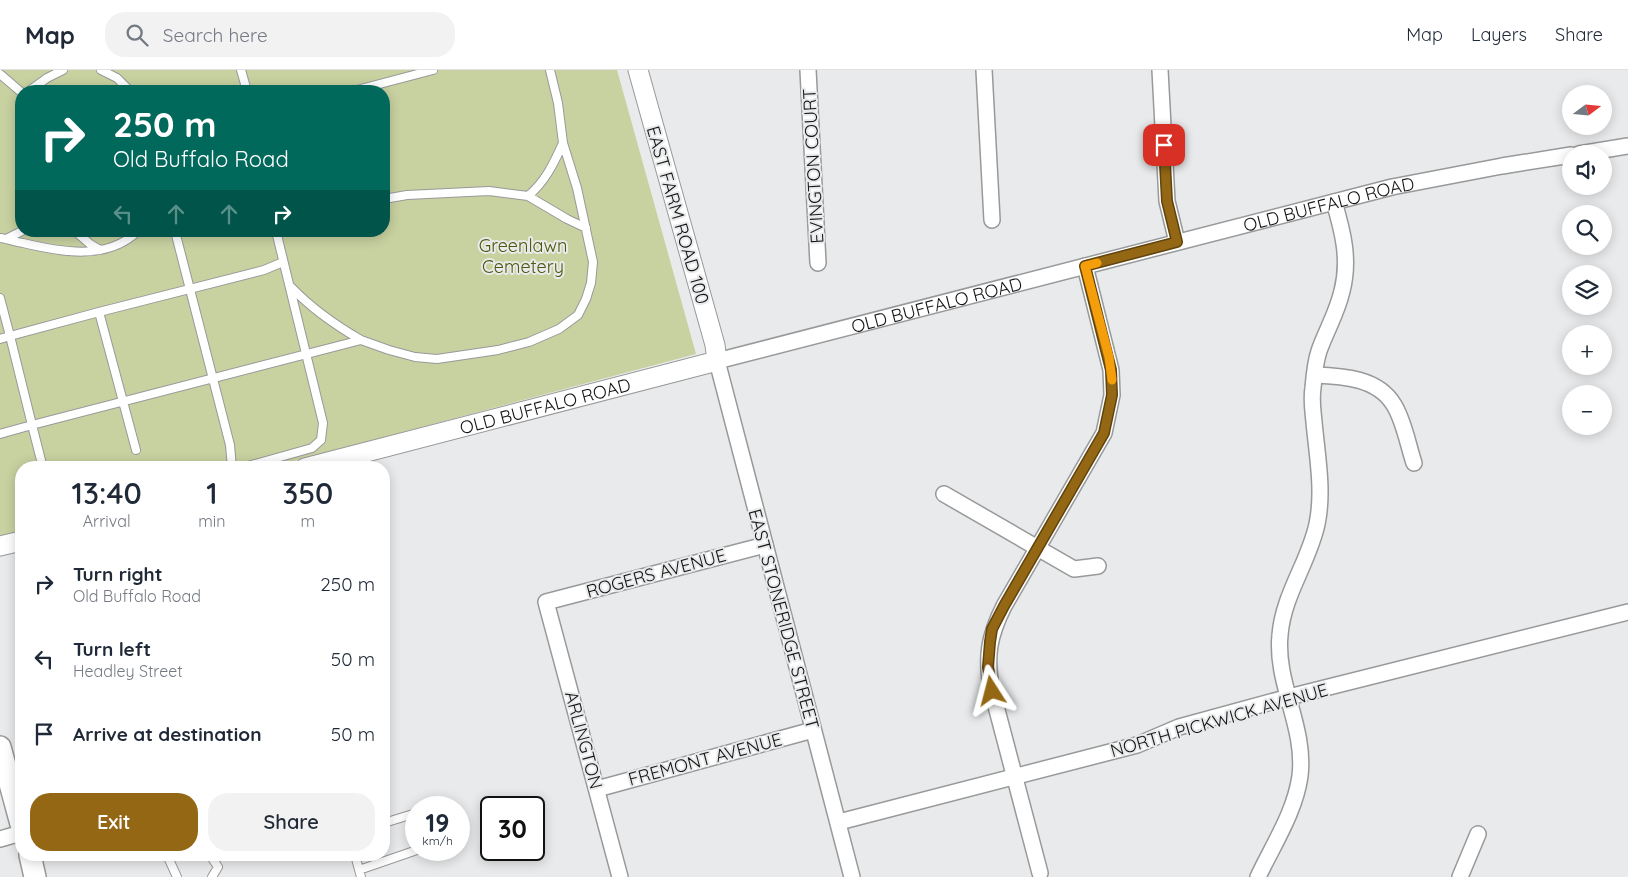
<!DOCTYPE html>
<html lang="en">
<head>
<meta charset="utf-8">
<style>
	:root { --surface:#fff; --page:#f2f2f3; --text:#1f2937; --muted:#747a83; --line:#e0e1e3; --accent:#946714 }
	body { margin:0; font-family:Quicksand,sans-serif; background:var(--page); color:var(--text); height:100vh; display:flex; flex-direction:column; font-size:19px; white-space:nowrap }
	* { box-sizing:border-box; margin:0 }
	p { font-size:16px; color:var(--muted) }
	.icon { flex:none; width:28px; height:28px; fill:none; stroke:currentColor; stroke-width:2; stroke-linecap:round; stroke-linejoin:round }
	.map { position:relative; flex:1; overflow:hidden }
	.drawer { position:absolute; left:15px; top:391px; width:375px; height:400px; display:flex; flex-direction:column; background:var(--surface); border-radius:20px; box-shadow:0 2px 12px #0003 }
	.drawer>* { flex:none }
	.hud { position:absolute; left:15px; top:15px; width:375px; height:152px; border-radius:20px; box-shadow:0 2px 12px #0003; background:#00695c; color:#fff; overflow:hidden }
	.needle { width:32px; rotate:74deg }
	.fabs { position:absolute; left:1562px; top:15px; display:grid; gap:10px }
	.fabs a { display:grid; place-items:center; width:50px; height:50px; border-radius:50%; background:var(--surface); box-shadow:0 2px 12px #0003; font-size:25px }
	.speed { position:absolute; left:405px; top:726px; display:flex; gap:10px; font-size:25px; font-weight:700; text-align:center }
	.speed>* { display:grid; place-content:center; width:65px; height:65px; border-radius:50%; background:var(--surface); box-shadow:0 2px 12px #0003; line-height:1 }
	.speed small { font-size:12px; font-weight:400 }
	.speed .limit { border:2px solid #111; border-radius:8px; background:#fff; color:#111 }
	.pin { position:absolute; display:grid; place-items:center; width:42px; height:42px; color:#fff; margin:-21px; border-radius:10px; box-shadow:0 2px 8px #0006 }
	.me { position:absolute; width:55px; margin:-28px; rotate:351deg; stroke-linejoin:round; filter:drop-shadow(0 0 4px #0008) }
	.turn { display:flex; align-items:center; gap:18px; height:105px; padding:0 15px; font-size:22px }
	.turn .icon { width:65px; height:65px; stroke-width:2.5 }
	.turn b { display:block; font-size:35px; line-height:42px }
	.lanes { display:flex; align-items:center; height:48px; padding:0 15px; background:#0003; justify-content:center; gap:25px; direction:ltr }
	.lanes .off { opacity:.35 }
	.eta { display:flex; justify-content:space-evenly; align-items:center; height:85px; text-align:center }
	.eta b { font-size:30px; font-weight:600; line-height:35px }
	.primary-button { display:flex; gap:10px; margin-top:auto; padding:10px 15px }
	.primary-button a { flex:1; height:58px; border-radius:20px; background:var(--accent); color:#fff; font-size:20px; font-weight:600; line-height:58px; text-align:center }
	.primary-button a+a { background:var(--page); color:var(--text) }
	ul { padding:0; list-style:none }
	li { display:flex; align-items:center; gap:15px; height:75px; padding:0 15px }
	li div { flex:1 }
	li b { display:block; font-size:19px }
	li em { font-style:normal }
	header { display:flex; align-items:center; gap:30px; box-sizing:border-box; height:70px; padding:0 25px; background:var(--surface); border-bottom:1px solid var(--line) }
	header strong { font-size:24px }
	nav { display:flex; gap:28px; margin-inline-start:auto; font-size:18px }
	.search { width:350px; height:45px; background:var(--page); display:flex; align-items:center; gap:12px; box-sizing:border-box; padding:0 18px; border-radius:20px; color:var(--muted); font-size:19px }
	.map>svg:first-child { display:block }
	.green { fill:#c8d1a0; fill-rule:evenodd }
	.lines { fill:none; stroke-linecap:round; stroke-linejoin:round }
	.service-casing { stroke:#98999a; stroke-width:10 }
	.minor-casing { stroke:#98999a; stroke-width:18 }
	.tertiary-casing { stroke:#98999a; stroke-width:21 }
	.secondary-casing { stroke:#98999a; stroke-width:24 }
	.service { stroke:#fff; stroke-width:8 }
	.minor { stroke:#fff; stroke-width:15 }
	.tertiary { stroke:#fff; stroke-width:19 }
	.secondary { stroke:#fff; stroke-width:21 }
	.route-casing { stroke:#60430d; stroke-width:12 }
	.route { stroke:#946714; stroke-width:9 }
	.slow { stroke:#f59e0b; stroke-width:9 }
	.labels { text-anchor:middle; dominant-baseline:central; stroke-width:4; stroke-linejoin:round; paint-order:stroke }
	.street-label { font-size:18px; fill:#141414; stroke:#e9eaeb }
	.park-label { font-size:18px; fill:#4f580a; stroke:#e9eaeb }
</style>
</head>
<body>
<header>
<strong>Map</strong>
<div class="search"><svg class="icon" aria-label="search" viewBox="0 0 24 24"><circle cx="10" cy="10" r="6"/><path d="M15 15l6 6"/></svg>Search here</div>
<nav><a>Map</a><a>Layers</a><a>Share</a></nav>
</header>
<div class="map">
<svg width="1628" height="807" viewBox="0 0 1628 807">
	<rect width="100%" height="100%" fill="#e9eaeb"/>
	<path class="green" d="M 0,0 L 617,0 L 696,284 L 271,397 L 21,398 L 21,464 L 0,469 ZM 21,21 L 384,21 L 384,161 L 21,161 Z"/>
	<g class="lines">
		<defs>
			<path id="service" d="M 101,0 L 117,8 L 130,21
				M 241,0 L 247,21
				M 0,4 L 21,22
				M 29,21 L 47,8 L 63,0
				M 353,21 L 433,0
				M 528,126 L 567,149 L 586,158
				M 384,129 L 407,125 L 489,121 L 528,126 C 545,112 554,93 563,73
				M 75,161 L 90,174 L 100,180
				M 175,161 L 230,375 L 232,398
				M 0,168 C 8,169 15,172 23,173 C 61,182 107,191 138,161
				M 6,169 L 22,161
				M 283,192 L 264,200 L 99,242 L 10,266 L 32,355 L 361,270 L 389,280 L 415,287 L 437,289 L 498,280 L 529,272 L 559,259 L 578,245 L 586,229 L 591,213 L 593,192 L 577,118 L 563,73 L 558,33 L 550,0
				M 291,217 C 312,239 335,255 361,270
				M 0,228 L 10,266 L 0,269
				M 99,242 L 136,380
				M 0,364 L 32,355 L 43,398
				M 241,398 L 312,378 L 321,370 L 323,353 L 276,161
				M 384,753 L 413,744 L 416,757
				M 167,785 L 177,807
				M 210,785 L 218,797 L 212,807
				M 355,785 L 361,807
				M 359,800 L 417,780"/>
			<g id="minor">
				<path d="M 808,0 L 818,193"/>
				<path d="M 984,0 L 992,150"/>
				<path d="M 1160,0 L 1167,131 L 1177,172"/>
				<path d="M 1579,84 L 1628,76"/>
				<path d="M 1315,305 C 1343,306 1378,308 1394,335 C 1404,351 1408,375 1414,393"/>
				<path d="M 944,424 L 1074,499 L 1098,496"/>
				<path d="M 597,719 L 813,660"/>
				<path d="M 839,752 L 1137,675 L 1179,657 L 1289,627 L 1628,542"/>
				<path d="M 0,769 L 21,763"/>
				<path d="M 1040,803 L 992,621 C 985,587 989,566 1004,536 L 1104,363 L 1112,325 L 1111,300 L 1085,196"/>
				<path d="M 620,807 L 546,532 L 765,475"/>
				<path id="s1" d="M 852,807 L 717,291 L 1392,117 L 1502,96 L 1571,85"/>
				<path d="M 1258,807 C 1273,775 1295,742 1300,706 C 1306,657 1275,613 1280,565 C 1283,525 1309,492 1317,454 C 1324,421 1317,385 1314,352 C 1313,341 1311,330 1313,318 C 1314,306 1315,293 1319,281 C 1326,261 1337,243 1342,221 C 1350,190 1343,162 1334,132"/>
				<path d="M 1460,807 L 1478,764"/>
			</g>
			<g id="tertiary">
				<path id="s2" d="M 305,398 L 717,291 L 715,275 L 638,0"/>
				<path d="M 0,476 L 21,471"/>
			</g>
			<path id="secondary" d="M 0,677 L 21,754
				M 30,785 L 35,807"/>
		</defs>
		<use href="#service" class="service-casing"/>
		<use href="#minor" class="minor-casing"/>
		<use href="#tertiary" class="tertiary-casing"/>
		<use href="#secondary" class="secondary-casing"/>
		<use href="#service" class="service"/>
		<use href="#minor" class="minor"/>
		<use href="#tertiary" class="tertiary"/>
		<use href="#secondary" class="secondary"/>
	</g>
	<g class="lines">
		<defs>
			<path id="route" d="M 992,621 L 988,597 L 990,572 L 992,559 L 1004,536 L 1104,363 L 1112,325 L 1111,300 L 1085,196 L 1177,172 L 1167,131 L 1164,75"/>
		</defs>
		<use href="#route" class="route-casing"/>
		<use href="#route" class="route"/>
		<path class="slow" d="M 1097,193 L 1085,196 L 1109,287 L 1112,310"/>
	</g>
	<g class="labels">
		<g class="street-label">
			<text transform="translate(813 96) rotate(-93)">EVINGTON COURT</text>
			<text stroke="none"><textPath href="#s1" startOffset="1165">OLD BUFFALO ROAD</textPath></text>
			<text transform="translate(678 145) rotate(74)">EAST FARM ROAD 100</text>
			<text stroke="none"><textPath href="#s1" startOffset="760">OLD BUFFALO ROAD</textPath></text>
			<text stroke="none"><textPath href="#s2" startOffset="248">OLD BUFFALO ROAD</textPath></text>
			<text transform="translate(656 503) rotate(-15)">ROGERS AVENUE</text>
			<text transform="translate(784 549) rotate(75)">EAST STONERIDGE STREET</text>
			<text transform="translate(1219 650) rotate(-16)">NORTH PICKWICK AVENUE</text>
			<text transform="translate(584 670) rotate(75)">ARLINGTON</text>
			<text transform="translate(705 689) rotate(-15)">FREMONT AVENUE</text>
		</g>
		<g class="park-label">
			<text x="523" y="175">Greenlawn<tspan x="523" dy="21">Cemetery</tspan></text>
		</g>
	</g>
</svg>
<div class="fabs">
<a><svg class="needle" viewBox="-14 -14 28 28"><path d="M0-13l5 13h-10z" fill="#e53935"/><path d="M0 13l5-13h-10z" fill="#747a83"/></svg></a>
<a><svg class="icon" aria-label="sound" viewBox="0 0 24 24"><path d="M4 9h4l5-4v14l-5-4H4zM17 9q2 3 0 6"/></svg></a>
<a><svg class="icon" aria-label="search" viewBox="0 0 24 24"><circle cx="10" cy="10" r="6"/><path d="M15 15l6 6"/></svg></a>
<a><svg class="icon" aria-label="layers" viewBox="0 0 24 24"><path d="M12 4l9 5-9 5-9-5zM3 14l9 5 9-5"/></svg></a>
<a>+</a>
<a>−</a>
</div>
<div class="speed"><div>19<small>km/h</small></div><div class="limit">30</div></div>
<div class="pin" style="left:1164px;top:75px;background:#d93025"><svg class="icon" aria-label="arrive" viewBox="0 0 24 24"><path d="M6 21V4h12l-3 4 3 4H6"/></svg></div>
<svg class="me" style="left:992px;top:621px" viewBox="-20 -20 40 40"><path d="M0-17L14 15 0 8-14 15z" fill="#946714" stroke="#fff" stroke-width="4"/></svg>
<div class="hud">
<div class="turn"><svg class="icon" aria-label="right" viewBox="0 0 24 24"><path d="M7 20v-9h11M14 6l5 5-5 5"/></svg><div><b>250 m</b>Old Buffalo Road</div></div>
<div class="lanes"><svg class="icon off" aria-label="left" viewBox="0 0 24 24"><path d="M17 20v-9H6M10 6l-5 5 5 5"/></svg><svg class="icon off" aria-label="ahead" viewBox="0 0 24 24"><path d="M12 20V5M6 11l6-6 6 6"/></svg><svg class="icon off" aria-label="ahead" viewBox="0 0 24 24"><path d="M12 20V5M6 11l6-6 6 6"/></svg><svg class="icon" aria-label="right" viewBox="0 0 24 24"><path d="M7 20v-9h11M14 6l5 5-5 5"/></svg></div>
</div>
<section class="drawer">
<div class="eta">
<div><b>13:40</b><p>Arrival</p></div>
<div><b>1</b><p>min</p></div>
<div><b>350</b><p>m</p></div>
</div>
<ul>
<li><svg class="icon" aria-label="right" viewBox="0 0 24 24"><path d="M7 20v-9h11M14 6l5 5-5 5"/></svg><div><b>Turn right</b><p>Old Buffalo Road</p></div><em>250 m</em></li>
<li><svg class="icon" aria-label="left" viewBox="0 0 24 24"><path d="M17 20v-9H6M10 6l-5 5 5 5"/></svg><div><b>Turn left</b><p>Headley Street</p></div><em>50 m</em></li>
<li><svg class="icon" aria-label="arrive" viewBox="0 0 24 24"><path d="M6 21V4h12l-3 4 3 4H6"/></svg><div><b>Arrive at destination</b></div><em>50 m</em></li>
</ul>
<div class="primary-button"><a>Exit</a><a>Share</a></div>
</section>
</div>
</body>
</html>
